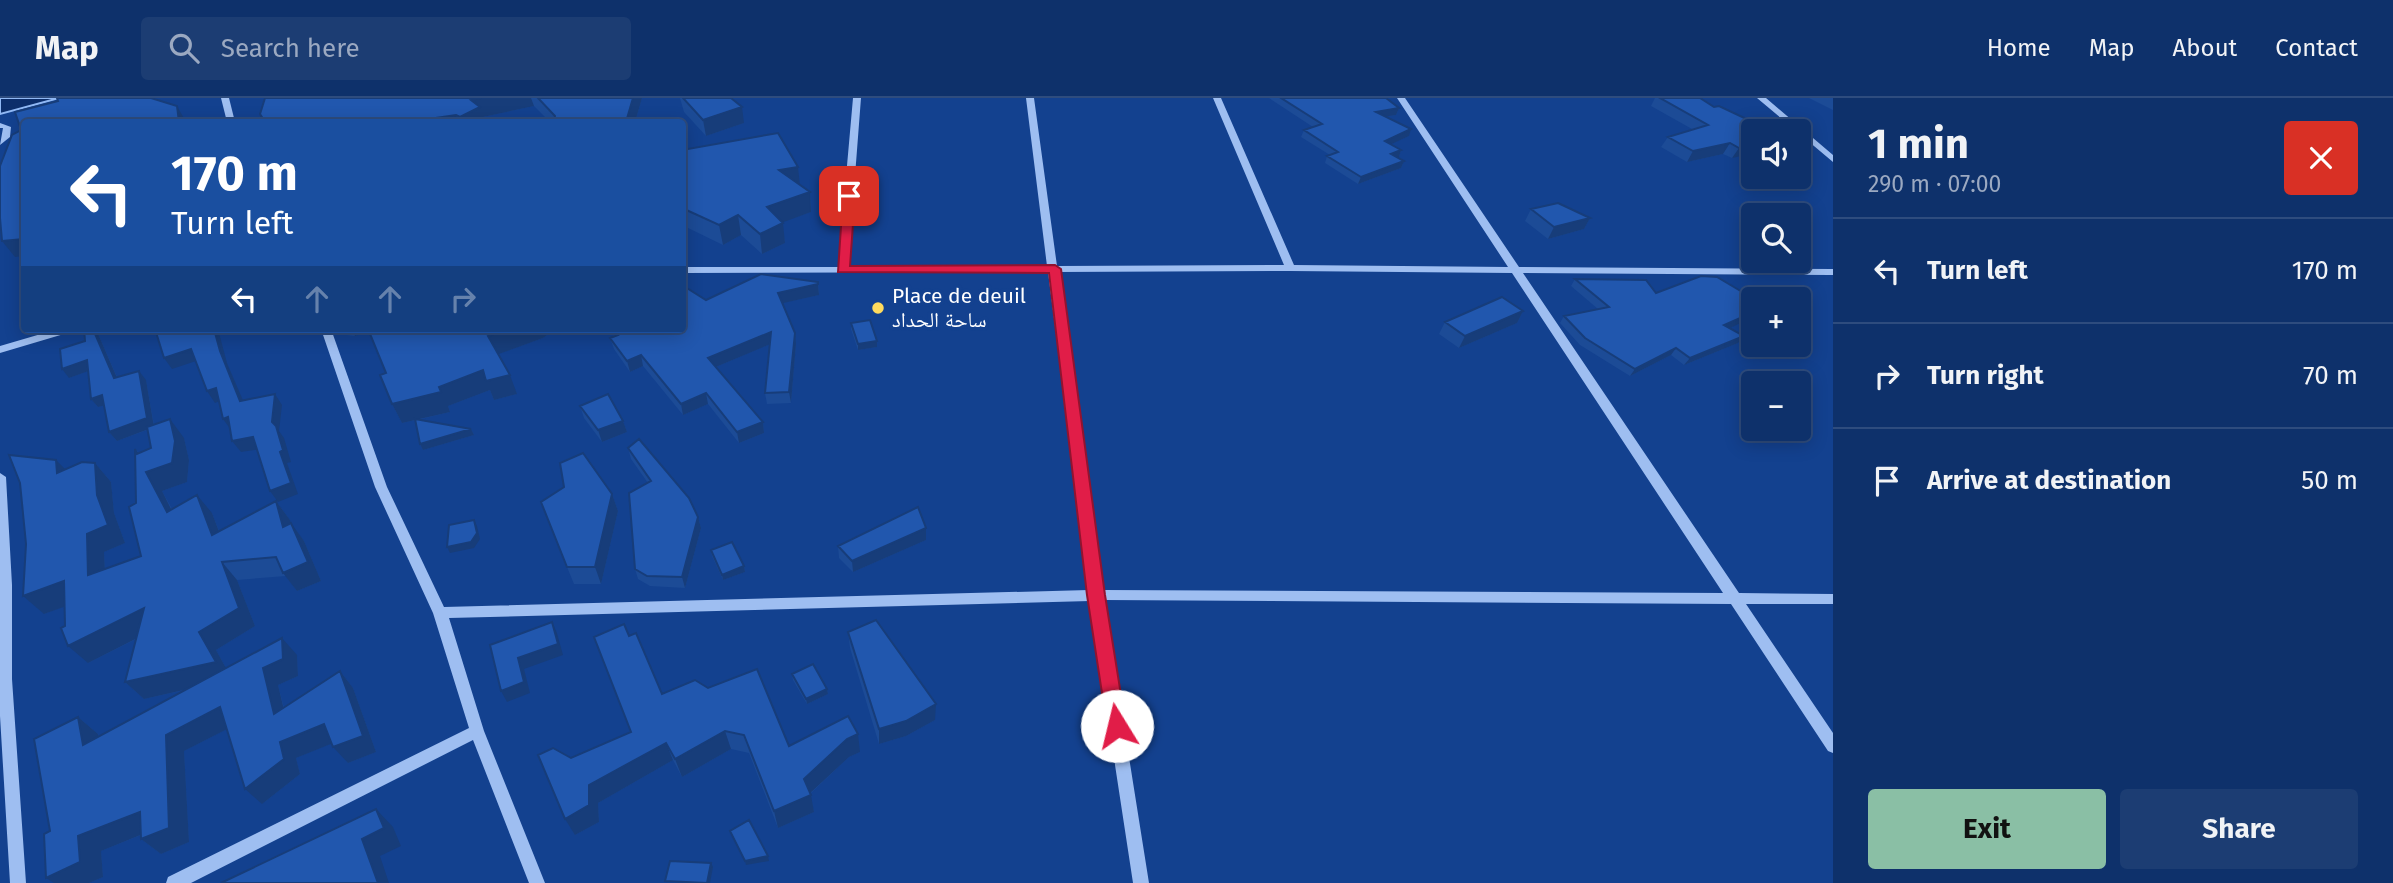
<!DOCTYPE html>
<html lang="en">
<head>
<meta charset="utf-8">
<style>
	:root { --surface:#0e316b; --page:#1c3d73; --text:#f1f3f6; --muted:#9ba9c1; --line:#2e4c7e; --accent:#8abfa5 }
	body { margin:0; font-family:"Fira Sans","Noto Naskh Arabic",sans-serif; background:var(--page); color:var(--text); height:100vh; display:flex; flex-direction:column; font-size:26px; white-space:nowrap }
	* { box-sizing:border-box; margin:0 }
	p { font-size:23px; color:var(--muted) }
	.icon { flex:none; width:38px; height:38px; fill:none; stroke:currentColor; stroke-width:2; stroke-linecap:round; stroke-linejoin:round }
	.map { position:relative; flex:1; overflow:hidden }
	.details { display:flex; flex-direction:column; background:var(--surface); width:560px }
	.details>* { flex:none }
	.banner { position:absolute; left:21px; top:21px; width:665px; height:214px; border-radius:7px; box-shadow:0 4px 18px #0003,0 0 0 2px var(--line); background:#1a4fa0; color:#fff; overflow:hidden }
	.fabs { position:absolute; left:1741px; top:21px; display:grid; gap:14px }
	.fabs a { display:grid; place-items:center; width:70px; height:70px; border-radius:7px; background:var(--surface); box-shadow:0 4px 18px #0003,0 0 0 2px var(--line); font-size:35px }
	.pin { position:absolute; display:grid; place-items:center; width:60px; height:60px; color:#fff; margin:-30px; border-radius:14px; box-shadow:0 4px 10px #0006 }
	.me { position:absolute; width:77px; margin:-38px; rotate:351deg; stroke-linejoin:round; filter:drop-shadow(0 0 5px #0008) }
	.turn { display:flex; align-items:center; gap:24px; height:147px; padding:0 35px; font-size:32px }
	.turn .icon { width:91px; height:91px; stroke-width:2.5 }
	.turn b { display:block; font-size:49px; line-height:60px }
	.lanes { display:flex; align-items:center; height:66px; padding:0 35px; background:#0003; justify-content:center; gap:35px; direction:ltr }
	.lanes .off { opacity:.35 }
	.round { display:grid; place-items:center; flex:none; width:74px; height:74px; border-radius:7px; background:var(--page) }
	.summary { display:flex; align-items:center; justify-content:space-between; height:119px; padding:0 35px }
	h1 { font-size:42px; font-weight:700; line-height:52px }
	.primary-button { display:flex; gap:14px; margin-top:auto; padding:14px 35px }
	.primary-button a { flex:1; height:80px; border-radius:7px; background:var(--accent); color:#111; font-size:28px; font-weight:700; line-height:80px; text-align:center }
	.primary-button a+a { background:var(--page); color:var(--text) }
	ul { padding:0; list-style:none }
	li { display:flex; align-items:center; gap:21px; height:105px; padding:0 35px; border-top:2px solid var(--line) }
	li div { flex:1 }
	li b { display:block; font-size:26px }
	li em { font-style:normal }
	header { display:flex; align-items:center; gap:42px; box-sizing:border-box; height:98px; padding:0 35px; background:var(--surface); border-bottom:2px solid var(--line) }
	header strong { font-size:33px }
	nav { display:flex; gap:38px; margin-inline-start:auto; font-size:24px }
	.search { width:490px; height:63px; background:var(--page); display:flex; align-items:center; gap:18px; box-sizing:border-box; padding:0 24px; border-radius:7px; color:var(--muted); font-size:26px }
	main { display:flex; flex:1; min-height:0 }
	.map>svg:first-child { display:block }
	.water { fill:#0c2e6b; stroke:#90b8f4; stroke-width:2 }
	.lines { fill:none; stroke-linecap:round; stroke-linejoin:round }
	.minor { fill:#9ebef1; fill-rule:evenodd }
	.wall { fill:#1c4b96 }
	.shaded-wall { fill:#173d7a }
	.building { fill:#2157ae; stroke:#173d7a; stroke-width:2 }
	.route { fill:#e11d48; stroke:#92132f; stroke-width:2 }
	.poi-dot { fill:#ffdb5e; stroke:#13418f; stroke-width:2.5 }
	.labels { text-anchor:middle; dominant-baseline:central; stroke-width:7; stroke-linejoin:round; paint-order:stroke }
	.poi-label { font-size:21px; fill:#fff; stroke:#13418f; text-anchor:start }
</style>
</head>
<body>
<header>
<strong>Map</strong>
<div class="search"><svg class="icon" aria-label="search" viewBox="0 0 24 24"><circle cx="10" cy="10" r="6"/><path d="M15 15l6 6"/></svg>Search here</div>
<nav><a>Home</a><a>Map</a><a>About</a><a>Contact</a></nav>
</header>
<main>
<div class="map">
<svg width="1833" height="785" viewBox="0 0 1833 785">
	<rect width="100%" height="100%" fill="#13418f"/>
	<path class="water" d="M 0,0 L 59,0 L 0,16 Z"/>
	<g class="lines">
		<path class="minor" d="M 221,0 L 229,0 L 235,24 L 227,24 Z
			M 853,0 L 861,0 L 848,169 L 1047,168 L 1026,0 L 1034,0 L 1057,168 L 1284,167 L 1213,0 L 1221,0 L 1294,167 L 1508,169 L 1397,0 L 1405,0 L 1519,169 L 1833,171 L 1833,177 L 1523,175 L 1739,495 L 1833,496 L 1833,506 L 1746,506 L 1833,635 L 1833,655 L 1828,653 L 1731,506 L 1104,502 L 1149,785 L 1133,785 L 1090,503 L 449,520 L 484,633 L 545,785 L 529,785 L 473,642 L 191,785 L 166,785 L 168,779 L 469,630 L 433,515 L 375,389 L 321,231 L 331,231 L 387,389 L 444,509 L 1089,492 L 1048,174 L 682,175 L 682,169 L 838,169 ZM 1290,173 L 1512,175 L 1723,495 L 1102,492 L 1058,174 Z
			M 1757,0 L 1766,0 L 1833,57 L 1833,64 Z
			M 0,25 L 11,29 L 10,39 L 0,47 L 3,30 L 0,30 Z
			M 58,231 L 75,231 L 74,233 L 0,255 L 0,248 Z
			M 0,375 L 6,379 L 12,487 L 12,581 L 26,785 L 10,785 L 0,618 Z"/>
	</g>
	<path class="wall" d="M 265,0 L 642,0 L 635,24 L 550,24 L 534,8 L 483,19 L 485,24 L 264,24 L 260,16 Z
		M 680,0 L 731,0 L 744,25 L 706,38 L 684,14 Z
		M 1269,0 L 1386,0 L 1399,10 L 1396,17 L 1386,18 L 1409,38 L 1391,46 L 1401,52 L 1399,59 L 1397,59 L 1404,63 L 1401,70 L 1358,86 L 1325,65 L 1327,58 L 1330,57 L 1301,39 L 1304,32 L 1313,29 Z
		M 1655,0 L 1700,0 L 1714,9 L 1772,33 L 1732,60 L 1723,56 L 1687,64 L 1661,49 L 1668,39 L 1692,31 L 1651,8 Z
		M 1809,0 L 1833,0 L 1833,12 Z
		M 682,52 L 799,87 L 810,94 L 811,114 L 782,124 L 785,145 L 762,156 L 741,137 L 723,147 L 686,129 L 682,126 Z
		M 1531,111 L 1590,120 L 1584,131 L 1548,141 L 1525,123 Z
		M 1575,181 L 1656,195 L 1751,205 L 1754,207 L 1754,219 L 1729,230 L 1738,245 L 1684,267 L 1671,257 L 1630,278 L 1580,247 L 1560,225 L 1564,218 L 1598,211 L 1571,188 Z
		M 818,184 L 819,197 L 782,205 L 795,235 L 796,246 L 791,305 L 767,306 L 765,295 L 770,246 L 716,269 L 763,324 L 764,335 L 739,345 L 708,306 L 683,317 L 643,268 L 630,274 L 614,251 L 610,240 L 614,239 L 611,231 L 682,231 L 706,202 Z
		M 1523,213 L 1517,225 L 1459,250 L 1439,236 L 1445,224 Z
		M 851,225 L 877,249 L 858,252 L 851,231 Z
		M 84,231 L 96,231 L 117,279 L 146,282 L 154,327 L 184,340 L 189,362 L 187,384 L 162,393 L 172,411 L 212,415 L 219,433 L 276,403 L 290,422 L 290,425 L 304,443 L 321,483 L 297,493 L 286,478 L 237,482 L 255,528 L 216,552 L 226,570 L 297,557 L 298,578 L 278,587 L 284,610 L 340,573 L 353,590 L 376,654 L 348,665 L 332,645 L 296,660 L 300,676 L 262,706 L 227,631 L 184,653 L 189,744 L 161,756 L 141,741 L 141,737 L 101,753 L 103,779 L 89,785 L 54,785 L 50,733 L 78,619 L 98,636 L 99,638 L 185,592 L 144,601 L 125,584 L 136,541 L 88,565 L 65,528 L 65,508 L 44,516 L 65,371 L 95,365 L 111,384 L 114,415 L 125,445 L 104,454 L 105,471 L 141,458 L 136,405 L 135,351 L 139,355 L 151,350 L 147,332 L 117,343 L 109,334 L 104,307 L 98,309 L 91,301 L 88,273 L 69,280 L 85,243 Z
		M 343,231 L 555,231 L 543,240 L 498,256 L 517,296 L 494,302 L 490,292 L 448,308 L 450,314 L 417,322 L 471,331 L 474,337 L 423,352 L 420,346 L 416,322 L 402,325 L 392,306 L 386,275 L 369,233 L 355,238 L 346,237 Z
		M 580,308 L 623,323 L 627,334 L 602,344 L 584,320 Z
		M 628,350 L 698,419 L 701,430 L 685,490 L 650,488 L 638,481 L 635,471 L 648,385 L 631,361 Z
		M 564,389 L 612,396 L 618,413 L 601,486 L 574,486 L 567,469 Z
		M 926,442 L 853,474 L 839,460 L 838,448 Z
		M 711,452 L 744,468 L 745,474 L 723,482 L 712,458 Z
		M 848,534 L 935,622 L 906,638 L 879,646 L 850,550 Z
		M 629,538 L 662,596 L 789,648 L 860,654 L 849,659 L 810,696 L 814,714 L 778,730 L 749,655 L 731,651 L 682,679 L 673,662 L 598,705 L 599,724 L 575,737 L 571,660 L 631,634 Z
		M 792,576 L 827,591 L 828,596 L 807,606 L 793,582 Z"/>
	<path class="shaded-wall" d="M 481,0 L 531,0 L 534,8 L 483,19 L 485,24 L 462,24 L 460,19 L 471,2 Z
		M 633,0 L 642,0 L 635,24 L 626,24 Z
		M 177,8 L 186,24 L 179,24 Z
		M 742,9 L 744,25 L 706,38 L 703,22 Z
		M 1399,10 L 1396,17 L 1373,20 L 1376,14 Z
		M 456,17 L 459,24 L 415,24 L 415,23 Z
		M 1411,31 L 1409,38 L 1383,50 L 1385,43 Z
		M 1730,45 L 1723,56 L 1687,64 L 1693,53 Z
		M 1754,46 L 1754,55 L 1732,60 L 1739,50 Z
		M 1401,52 L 1399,59 L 1388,62 L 1391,56 Z
		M 1404,63 L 1401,70 L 1358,86 L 1361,79 Z
		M 798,69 L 800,88 L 779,72 Z
		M 810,94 L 811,114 L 770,129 L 767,109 Z
		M 738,117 L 741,137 L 723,147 L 719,127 Z
		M 1590,120 L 1584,131 L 1548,141 L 1554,129 Z
		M 783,125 L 785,145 L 762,156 L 760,136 Z
		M 24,141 L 24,158 L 15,159 L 2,143 Z
		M 818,186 L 819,197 L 779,206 L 778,195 Z
		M 1523,213 L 1517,225 L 1459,250 L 1465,238 Z
		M 1754,214 L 1754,219 L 1719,235 L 1724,227 Z
		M 93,231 L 96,231 L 121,289 L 114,280 Z
		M 214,231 L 218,231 L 227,265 L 248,314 L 240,303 L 220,253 Z
		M 352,231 L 369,231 L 370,233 L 355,238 Z
		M 508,231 L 555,231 L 543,240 L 496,257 L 488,238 Z
		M 771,234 L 773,245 L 711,271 L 708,260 Z
		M 795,235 L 796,246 L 791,305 L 789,294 Z
		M 1744,238 L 1738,245 L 1684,267 L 1690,260 Z
		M 877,243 L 877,249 L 858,252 L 858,246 Z
		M 1676,250 L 1671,257 L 1630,278 L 1635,271 Z
		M 191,251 L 199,262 L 172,271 L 164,260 Z
		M 641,257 L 643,268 L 630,274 L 627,263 Z
		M 87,262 L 94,271 L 69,280 L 62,271 Z
		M 483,272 L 510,277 L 517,296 L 494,302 L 490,292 L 448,308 L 450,314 L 402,325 L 392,306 Z
		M 139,273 L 146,282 L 154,329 L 117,343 L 109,334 Z
		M 216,290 L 224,301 L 215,305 L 207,293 Z
		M 706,295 L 708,306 L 683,317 L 681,306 Z
		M 275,296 L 282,307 L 279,333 L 284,340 L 291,364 L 287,365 L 298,396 L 278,404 L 270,393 L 280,354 L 272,324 Z
		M 102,297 L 109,306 L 98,309 L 91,301 Z
		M 228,319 L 231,332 L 223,321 Z
		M 170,321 L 184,340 L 189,362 L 187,384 L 162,393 L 182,433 L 167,414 L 135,351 L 150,370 Z
		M 623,323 L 627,334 L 602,344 L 598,332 Z
		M 763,324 L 764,335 L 739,345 L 737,334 Z
		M 471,331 L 474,337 L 423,352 L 420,346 Z
		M 253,339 L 261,351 L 241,354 L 232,343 Z
		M 56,362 L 74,380 L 57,375 Z
		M 95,365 L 111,384 L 114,415 L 125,445 L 104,454 L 106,495 L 88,477 L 87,436 L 97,397 Z
		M 612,396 L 618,413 L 601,486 L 595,469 Z
		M 197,397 L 212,415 L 227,455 L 212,437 Z
		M 276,403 L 290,422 L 296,448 L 283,429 Z
		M 698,419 L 701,430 L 685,490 L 682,479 Z
		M 474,422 L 477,428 L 480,441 L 474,450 L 450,455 L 447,449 Z
		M 291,425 L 304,443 L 321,483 L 297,493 L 283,475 Z
		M 926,430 L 926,442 L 853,474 L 852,463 Z
		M 222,464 L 237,482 L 255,528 L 216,552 L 232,581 L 144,601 L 125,584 L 199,534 Z
		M 744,468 L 745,474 L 723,482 L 722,477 Z
		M 64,483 L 83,502 L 44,516 L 23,498 Z
		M 144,510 L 161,528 L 88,565 L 68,548 Z
		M 552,524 L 557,535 L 563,557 L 524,571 L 530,595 L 507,604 L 501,593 L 518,560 Z
		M 282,540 L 297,557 L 298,578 L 278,587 L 289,633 L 274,616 L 263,570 Z
		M 340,573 L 353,590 L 376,654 L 348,665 L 333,649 Z
		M 827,591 L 828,596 L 807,606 L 806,601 Z
		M 936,606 L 935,622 L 906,638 L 879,646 L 879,631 Z
		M 220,609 L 237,626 L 184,653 L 189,744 L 161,756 L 141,741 L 166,637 Z
		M 78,619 L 98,636 L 104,663 L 83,647 Z
		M 324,626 L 338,643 L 296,660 L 300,676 L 262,706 L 245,691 L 280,644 Z
		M 725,633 L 731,651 L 682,679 L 675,661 Z
		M 858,636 L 860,654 L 849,659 L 807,698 L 804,681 L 847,641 Z
		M 666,645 L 673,662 L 598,705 L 599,724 L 575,737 L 565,721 L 589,687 Z
		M 811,697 L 814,714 L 778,730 L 774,713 Z
		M 376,711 L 393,729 L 401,748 L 380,758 L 389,785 L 378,785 L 362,741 Z
		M 140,714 L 160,729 L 101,753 L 103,779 L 89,785 L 54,785 L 46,780 L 78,738 Z
		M 768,758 L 769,763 L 746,767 L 745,763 Z
		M 711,765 L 713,769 L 710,785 L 707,785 Z"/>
	<path class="building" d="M 57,0 L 151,0 L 177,8 L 179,24 L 24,24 L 24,141 L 2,143 L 0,120 L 0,68 L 12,37 L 21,32 L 15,14 L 58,3 Z
		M 265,0 L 481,0 L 471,2 L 480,9 L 460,19 L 456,17 L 415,23 L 416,24 L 265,24 L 260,16 Z
		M 538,0 L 633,0 L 626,24 L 553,24 L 555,18 Z
		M 683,0 L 731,0 L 742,9 L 703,22 Z
		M 1281,0 L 1386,0 L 1399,10 L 1376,14 L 1411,31 L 1385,43 L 1401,52 L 1391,56 L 1404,63 L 1361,79 L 1327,58 L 1338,54 L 1304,32 L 1322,26 Z
		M 1660,0 L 1700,0 L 1714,9 L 1719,8 L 1772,33 L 1754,33 L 1754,46 L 1739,50 L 1730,45 L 1693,53 L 1668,39 L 1708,27 Z
		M 778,35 L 798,69 L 779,72 L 810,94 L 767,109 L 783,125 L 760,136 L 738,117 L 719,127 L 682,110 L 682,52 Z
		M 1558,105 L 1590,120 L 1554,129 L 1531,111 Z
		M 761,176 L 818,184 L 818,186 L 778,195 L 795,235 L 789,294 L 765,295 L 771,234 L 708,260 L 763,324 L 737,334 L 706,295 L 681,306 L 641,257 L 627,263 L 610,240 L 618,237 L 613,231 L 682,231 L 682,187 L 706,202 Z
		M 1701,178 L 1717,179 L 1754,201 L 1747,204 L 1754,207 L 1754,214 L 1724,227 L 1744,238 L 1690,260 L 1676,250 L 1635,271 L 1585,240 L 1564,218 L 1609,209 L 1575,181 L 1646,182 L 1656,195 Z
		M 1502,199 L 1523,213 L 1465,238 L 1445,224 Z
		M 870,222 L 877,243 L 858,246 L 851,225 Z
		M 84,231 L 93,231 L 114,280 L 139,273 L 147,320 L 109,334 L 102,297 L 91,301 L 87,262 L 62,271 L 60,251 L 85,243 Z
		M 155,231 L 214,231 L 220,253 L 240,303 L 275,296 L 272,324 L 276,328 L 283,352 L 280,354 L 291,385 L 270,393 L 253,339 L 232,343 L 228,319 L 223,321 L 216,290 L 207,293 L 191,251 L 164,260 Z
		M 368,231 L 508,231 L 488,238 L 510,277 L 486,283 L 483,272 L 439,289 L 441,294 L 392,306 L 380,277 L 386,275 Z
		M 608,296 L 623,323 L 598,332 L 580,308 Z
		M 170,321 L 175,343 L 172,365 L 146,374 L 167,414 L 197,397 L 212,437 L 276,403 L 283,429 L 291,425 L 308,464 L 283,475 L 276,459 L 222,464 L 239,510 L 199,534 L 216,564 L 125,584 L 144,510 L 68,548 L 61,530 L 65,528 L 64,483 L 23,498 L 26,446 L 20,385 L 9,357 L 56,362 L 57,375 L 82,364 L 95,365 L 97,397 L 108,427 L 87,436 L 88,477 L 141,458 L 129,409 L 136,405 L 135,351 L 137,356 L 151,350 L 147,329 Z
		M 415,321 L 471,331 L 420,346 Z
		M 639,341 L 689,400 L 698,419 L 682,479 L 647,478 L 635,471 L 629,395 L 651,383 L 628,350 Z
		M 583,355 L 612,396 L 595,469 L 567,469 L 541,404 L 564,389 L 560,365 Z
		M 918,409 L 926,430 L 852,463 L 838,448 Z
		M 474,422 L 477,435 L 471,444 L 447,449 L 449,427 Z
		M 732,444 L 744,468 L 722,477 L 711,452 Z
		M 876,522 L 936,606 L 906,623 L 879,631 L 848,534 Z
		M 552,524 L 558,546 L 518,560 L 524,584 L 501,593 L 490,547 Z
		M 624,526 L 629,538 L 636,535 L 662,596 L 695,582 L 708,590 L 757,571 L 789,648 L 848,618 L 858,636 L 847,641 L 804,681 L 811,697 L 774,713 L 744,637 L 725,633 L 675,661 L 666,645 L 589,687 L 589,707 L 565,721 L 538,657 L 553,650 L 571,660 L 631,634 L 594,539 Z
		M 282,540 L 283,561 L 263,570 L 274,616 L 340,573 L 363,638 L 333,649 L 324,626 L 280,644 L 284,661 L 245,691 L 220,609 L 166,637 L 169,730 L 141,741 L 140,714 L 78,738 L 80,764 L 46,780 L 44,736 L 50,733 L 34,641 L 78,619 L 83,647 Z
		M 813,566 L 827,591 L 806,601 L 792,576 Z
		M 376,711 L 384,730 L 362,741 L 378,785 L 221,785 Z
		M 749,722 L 768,758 L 745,763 L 730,733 Z
		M 670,763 L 711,765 L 707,785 L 665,783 Z"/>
	<path class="route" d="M 849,95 L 855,98 L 850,168 L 1055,167 L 1061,171 L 1105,497 L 1126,628 L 1123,634 L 1117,636 L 1110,634 L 1107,628 L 1087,497 L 1049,175 L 838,174 L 843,98 Z"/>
	<circle class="poi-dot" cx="878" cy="210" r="7"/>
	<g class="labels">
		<g class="poi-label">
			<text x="892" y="198">Place de deuil<tspan x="892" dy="24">ساحة الحداد</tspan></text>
		</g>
	</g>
</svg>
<div class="fabs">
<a><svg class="icon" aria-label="sound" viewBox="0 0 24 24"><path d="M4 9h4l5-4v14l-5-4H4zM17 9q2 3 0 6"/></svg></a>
<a><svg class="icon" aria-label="search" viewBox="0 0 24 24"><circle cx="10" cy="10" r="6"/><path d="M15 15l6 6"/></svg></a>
<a>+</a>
<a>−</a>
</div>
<div class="pin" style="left:849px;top:98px;background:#d93025"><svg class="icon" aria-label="arrive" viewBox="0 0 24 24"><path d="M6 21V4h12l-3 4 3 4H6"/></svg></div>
<svg class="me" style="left:1117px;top:628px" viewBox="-20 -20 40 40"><circle r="19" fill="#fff"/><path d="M0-13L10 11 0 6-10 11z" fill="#e11d48"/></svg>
<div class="banner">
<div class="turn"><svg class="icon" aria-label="left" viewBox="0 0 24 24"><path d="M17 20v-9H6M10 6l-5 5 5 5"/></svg><div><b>170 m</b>Turn left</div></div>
<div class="lanes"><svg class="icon" aria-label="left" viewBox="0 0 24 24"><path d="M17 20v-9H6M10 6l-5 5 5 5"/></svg><svg class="icon off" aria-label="ahead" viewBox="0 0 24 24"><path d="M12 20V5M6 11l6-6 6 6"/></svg><svg class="icon off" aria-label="ahead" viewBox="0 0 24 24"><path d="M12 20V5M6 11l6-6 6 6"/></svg><svg class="icon off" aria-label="right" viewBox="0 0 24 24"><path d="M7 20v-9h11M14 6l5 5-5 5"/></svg></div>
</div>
</div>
<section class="details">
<div class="summary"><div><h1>1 min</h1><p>290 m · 07:00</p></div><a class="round" style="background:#d93025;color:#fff"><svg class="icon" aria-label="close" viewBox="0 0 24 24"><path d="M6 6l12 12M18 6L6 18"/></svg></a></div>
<ul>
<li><svg class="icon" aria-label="left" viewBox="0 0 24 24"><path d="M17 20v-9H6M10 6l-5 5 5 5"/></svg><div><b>Turn left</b></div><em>170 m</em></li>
<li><svg class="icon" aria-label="right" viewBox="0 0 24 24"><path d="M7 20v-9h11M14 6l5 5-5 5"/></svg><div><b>Turn right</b></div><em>70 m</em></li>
<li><svg class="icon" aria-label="arrive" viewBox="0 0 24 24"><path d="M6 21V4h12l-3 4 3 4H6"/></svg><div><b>Arrive at destination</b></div><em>50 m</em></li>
</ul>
<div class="primary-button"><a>Exit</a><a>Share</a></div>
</section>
</main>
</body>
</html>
